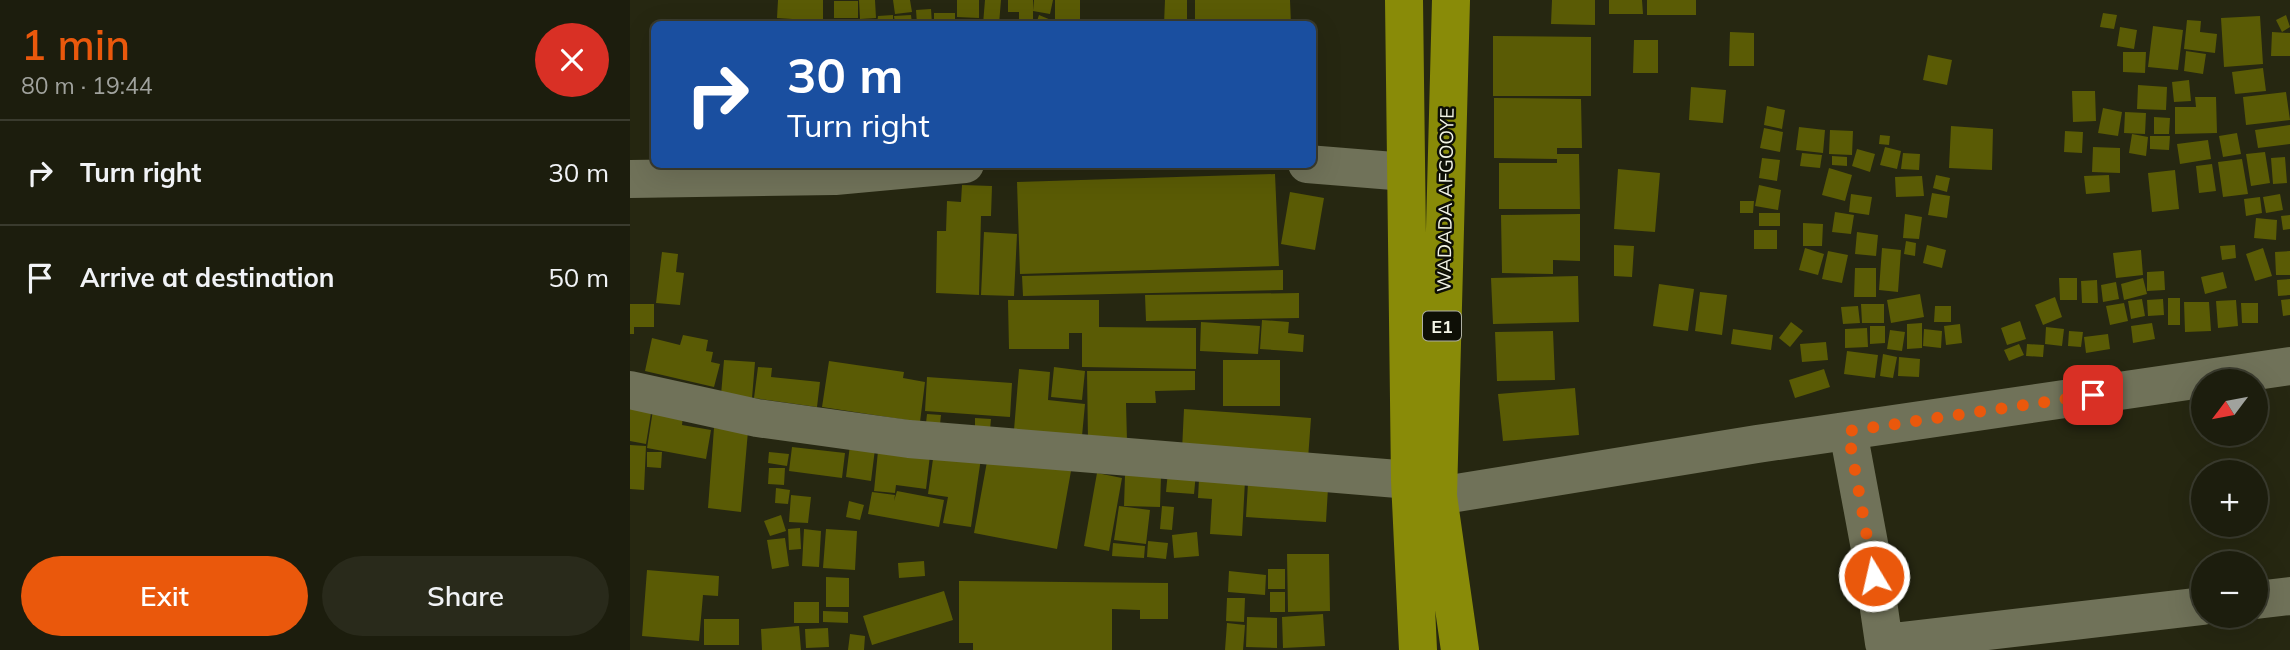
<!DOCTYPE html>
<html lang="en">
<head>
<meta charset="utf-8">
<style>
	:root { --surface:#1c1d0d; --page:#292a1b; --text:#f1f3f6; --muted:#a0a29d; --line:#3a3b2e; --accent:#ea580c }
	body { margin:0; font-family:Mulish,sans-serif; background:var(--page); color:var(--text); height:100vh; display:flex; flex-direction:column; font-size:26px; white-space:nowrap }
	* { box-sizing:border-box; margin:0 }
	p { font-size:23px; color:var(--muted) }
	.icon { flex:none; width:38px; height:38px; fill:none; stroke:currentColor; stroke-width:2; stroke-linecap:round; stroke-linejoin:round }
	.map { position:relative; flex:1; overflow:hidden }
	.drawer { display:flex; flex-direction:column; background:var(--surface); width:630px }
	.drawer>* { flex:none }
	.banner { position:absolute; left:21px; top:21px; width:665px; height:147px; border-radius:10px; box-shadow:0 7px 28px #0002,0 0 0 2px var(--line); background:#1a4fa0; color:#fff; overflow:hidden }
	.needle { width:46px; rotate:238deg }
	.controls { position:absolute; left:1561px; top:369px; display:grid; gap:14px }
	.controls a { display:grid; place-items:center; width:77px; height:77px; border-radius:50%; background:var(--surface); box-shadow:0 7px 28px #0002,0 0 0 2px var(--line); font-size:35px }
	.pin { position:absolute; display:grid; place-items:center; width:60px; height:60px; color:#fff; margin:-30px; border-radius:14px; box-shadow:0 4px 10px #0006 }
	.me { position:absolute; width:77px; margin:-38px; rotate:351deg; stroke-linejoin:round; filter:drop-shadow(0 0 5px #0008) }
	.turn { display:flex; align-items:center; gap:24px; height:147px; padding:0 21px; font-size:32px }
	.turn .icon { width:91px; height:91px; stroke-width:2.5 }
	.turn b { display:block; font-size:49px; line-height:60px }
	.round { display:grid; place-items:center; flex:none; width:74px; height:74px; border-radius:37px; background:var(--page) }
	.head { display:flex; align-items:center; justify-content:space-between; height:119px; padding:0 21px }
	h1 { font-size:42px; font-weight:600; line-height:52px; color:var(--accent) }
	.action { display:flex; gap:14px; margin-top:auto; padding:14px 21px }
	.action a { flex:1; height:80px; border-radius:42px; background:var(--accent); color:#fff; font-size:28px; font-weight:600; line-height:80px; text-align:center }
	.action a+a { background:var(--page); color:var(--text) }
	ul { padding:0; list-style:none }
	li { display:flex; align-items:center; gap:21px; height:105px; padding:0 21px; border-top:2px solid var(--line) }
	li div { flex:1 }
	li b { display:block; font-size:26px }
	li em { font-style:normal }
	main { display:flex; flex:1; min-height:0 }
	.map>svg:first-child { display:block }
	.building { fill:#5a5b05 }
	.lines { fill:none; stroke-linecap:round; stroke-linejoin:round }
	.minor { stroke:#707259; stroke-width:38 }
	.highway { stroke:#898b08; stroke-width:38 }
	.route { stroke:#ea580c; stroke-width:12; stroke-dasharray:0 21.6 }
	.labels { text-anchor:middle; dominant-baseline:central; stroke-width:5; stroke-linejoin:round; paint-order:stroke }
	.shield { fill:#0e0f06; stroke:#aeafa3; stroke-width:2 }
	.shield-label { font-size:18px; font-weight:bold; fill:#f3f4e6 }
	.street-label { font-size:19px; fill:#f3f4e6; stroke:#0e0f06 }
</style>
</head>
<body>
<main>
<section class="drawer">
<div class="head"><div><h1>1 min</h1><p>80 m · 19:44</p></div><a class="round" style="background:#d93025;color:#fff"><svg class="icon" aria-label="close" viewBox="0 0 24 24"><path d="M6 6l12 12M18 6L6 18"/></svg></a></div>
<ul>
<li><svg class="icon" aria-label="right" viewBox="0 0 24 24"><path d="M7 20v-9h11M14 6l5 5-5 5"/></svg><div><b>Turn right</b></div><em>30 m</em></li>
<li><svg class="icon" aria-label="arrive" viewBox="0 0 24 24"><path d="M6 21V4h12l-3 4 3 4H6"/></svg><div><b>Arrive at destination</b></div><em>50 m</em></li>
</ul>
<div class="action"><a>Exit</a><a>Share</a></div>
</section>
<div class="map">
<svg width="1660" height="650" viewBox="0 0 1660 650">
	<rect width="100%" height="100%" fill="#262711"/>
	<path class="building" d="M 148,0 L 193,0 L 193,21 L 147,18 Z
		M 229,0 L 245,0 L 246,18 L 230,19 Z
		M 263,0 L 280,0 L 282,12 L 265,14 Z
		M 327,0 L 349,0 L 349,18 L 327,17 Z
		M 355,0 L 371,0 L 369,24 L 353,24 Z
		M 378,0 L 403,0 L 403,24 L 389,24 L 389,12 L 378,12 Z
		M 404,0 L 423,0 L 420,14 L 403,11 Z
		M 425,0 L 450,0 L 450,22 L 425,21 Z
		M 535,0 L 557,0 L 557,24 L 534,24 Z
		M 565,0 L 660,0 L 661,24 L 565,24 Z
		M 922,0 L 965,0 L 965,25 L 921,24 Z
		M 979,0 L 1012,0 L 1013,14 L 979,14 Z
		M 1017,0 L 1066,0 L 1066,15 L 1017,15 Z
		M 204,1 L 228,1 L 228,18 L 204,18 Z
		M 301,9 L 302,24 L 287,24 L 286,10 Z
		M 304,13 L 325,13 L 325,24 L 304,24 Z
		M 1473,13 L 1487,15 L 1484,29 L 1470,27 Z
		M 263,15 L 263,24 L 247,24 L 248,16 Z
		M 281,15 L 282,24 L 265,24 L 264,16 Z
		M 409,15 L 421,20 L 420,24 L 406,24 Z
		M 1656,15 L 1660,27 L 1652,32 L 1646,20 Z
		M 1630,16 L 1633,64 L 1594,67 L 1591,18 Z
		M 350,19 L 351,24 L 328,24 L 328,22 Z
		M 454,19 L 469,21 L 469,24 L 453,24 Z
		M 502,19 L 502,24 L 470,24 L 470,20 Z
		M 196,20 L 216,21 L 215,24 L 196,24 Z
		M 1557,20 L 1571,21 L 1570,32 L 1587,34 L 1585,53 L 1554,49 Z
		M 217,21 L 233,21 L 234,24 L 218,24 Z
		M 1523,26 L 1553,30 L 1548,70 L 1518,67 Z
		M 1490,27 L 1507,30 L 1504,49 L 1487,46 Z
		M 1100,32 L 1124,33 L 1124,66 L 1099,66 Z
		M 1642,32 L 1660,33 L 1660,56 L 1641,56 Z
		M 863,36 L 961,37 L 961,96 L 863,96 Z
		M 1004,40 L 1028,40 L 1028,73 L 1003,73 Z
		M 1556,51 L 1576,54 L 1573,74 L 1554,71 Z
		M 1493,52 L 1516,52 L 1515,73 L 1493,72 Z
		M 1298,55 L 1322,60 L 1317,85 L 1293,80 Z
		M 1633,68 L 1636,91 L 1605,94 L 1602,72 Z
		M 1559,80 L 1561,101 L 1544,102 L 1542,82 Z
		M 1508,85 L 1537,87 L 1536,110 L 1507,109 Z
		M 1061,87 L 1096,90 L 1093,123 L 1059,120 Z
		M 1442,91 L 1465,91 L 1466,121 L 1443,122 Z
		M 1656,92 L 1660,120 L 1616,125 L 1613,97 Z
		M 1565,97 L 1586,97 L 1587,133 L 1545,134 L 1545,107 L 1566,107 Z
		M 864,98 L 951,99 L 952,148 L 927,148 L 927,154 L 949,154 L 950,209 L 869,209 L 869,163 L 927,163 L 927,159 L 864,158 Z
		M 1137,106 L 1155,110 L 1152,129 L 1134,125 Z
		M 1473,108 L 1492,112 L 1488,136 L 1468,133 Z
		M 1495,112 L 1516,113 L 1515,134 L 1494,133 Z
		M 1524,117 L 1540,118 L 1539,134 L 1524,134 Z
		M 1660,125 L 1660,144 L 1628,148 L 1625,130 Z
		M 1321,126 L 1363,129 L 1362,170 L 1319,168 Z
		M 1169,127 L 1195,130 L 1193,153 L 1166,150 Z
		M 1134,128 L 1153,132 L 1150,152 L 1130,148 Z
		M 1200,130 L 1223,131 L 1222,155 L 1199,154 Z
		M 1435,131 L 1453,132 L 1452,153 L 1434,152 Z
		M 1607,133 L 1611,154 L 1593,157 L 1589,136 Z
		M 1502,134 L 1518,137 L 1516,156 L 1499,153 Z
		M 1250,135 L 1260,136 L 1259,145 L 1249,144 Z
		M 1520,136 L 1540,136 L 1539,150 L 1520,149 Z
		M 1578,140 L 1581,159 L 1550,164 L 1547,144 Z
		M 1255,147 L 1271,151 L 1267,169 L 1250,165 Z
		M 1463,147 L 1490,148 L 1490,173 L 1462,172 Z
		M 1227,149 L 1245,154 L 1240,172 L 1222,166 Z
		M 1635,152 L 1640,183 L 1621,186 L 1616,154 Z
		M 1172,153 L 1192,155 L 1190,168 L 1170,166 Z
		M 1273,153 L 1290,154 L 1289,170 L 1271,169 Z
		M 1202,156 L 1217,157 L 1217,166 L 1202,165 Z
		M 1655,157 L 1657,183 L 1643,184 L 1641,158 Z
		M 1132,158 L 1150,160 L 1147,181 L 1129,178 Z
		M 1612,159 L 1618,194 L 1593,197 L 1588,162 Z
		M 1582,164 L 1586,191 L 1569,193 L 1566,166 Z
		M 1199,168 L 1222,175 L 1215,201 L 1192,195 Z
		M 988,169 L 1030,173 L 1025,232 L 984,229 Z
		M 1545,170 L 1549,209 L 1522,212 L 1518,173 Z
		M 645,174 L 649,266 L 390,274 L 387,182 Z
		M 1306,175 L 1320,178 L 1317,192 L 1303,188 Z
		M 1479,175 L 1480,192 L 1456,194 L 1454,176 Z
		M 1292,176 L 1294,196 L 1266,197 L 1265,177 Z
		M 332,185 L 362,186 L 361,216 L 351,216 L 349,295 L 306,293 L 307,231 L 316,231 L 317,201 L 331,202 Z
		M 1129,185 L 1151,190 L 1148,210 L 1125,206 Z
		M 660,192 L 694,198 L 685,250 L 651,244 Z
		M 1302,193 L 1320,196 L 1317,218 L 1298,215 Z
		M 1221,194 L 1242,197 L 1239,215 L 1219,212 Z
		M 1650,194 L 1653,210 L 1636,213 L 1633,197 Z
		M 1630,197 L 1632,213 L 1616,216 L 1614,199 Z
		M 1110,201 L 1124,201 L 1123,213 L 1110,213 Z
		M 1205,212 L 1224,215 L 1221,234 L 1202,232 Z
		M 1129,213 L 1150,213 L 1150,226 L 1129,226 Z
		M 950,214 L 950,261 L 923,260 L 923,274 L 872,273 L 871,215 Z
		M 1275,214 L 1292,217 L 1289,239 L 1273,238 Z
		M 1660,215 L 1660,229 L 1653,230 L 1651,216 Z
		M 1626,218 L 1647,220 L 1646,240 L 1624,238 Z
		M 1173,223 L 1193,224 L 1192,246 L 1173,246 Z
		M 1124,230 L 1147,230 L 1147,249 L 1124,249 Z
		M 354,232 L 387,234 L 384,296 L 351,295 Z
		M 1227,232 L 1248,235 L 1246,256 L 1225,254 Z
		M 1276,241 L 1286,243 L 1285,256 L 1274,254 Z
		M 984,245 L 1004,246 L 1002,277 L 984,276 Z
		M 1297,245 L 1316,250 L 1312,268 L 1293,263 Z
		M 1605,245 L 1606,258 L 1592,260 L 1590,246 Z
		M 1175,248 L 1194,254 L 1188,275 L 1169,270 Z
		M 1252,248 L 1271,250 L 1268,292 L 1249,290 Z
		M 1633,248 L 1642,276 L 1625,281 L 1616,254 Z
		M 1511,250 L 1513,275 L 1486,278 L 1483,253 Z
		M 1198,251 L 1218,255 L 1212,283 L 1192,279 Z
		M 1660,251 L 1660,275 L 1646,275 L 1645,252 Z
		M 32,252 L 48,254 L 46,272 L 54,273 L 50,305 L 26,303 Z
		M 1225,268 L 1246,268 L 1246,297 L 1224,297 Z
		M 653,270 L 653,290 L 393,296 L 392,276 Z
		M 1534,271 L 1535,290 L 1517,291 L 1517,272 Z
		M 1593,272 L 1597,288 L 1575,294 L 1571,277 Z
		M 948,276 L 949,322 L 863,324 L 861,278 Z
		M 1429,278 L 1447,278 L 1447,300 L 1430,300 Z
		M 1513,278 L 1517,294 L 1494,300 L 1491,284 Z
		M 1660,279 L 1660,295 L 1648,296 L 1647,280 Z
		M 1467,280 L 1468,303 L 1452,303 L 1451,281 Z
		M 1486,282 L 1489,299 L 1473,302 L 1471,285 Z
		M 1029,284 L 1064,289 L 1058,331 L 1023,326 Z
		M 1070,292 L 1097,295 L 1092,335 L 1065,331 Z
		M 669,293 L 669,318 L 516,321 L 515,295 Z
		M 1290,294 L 1294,317 L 1261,323 L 1257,300 Z
		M 1425,297 L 1432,317 L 1413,325 L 1405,305 Z
		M 1538,298 L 1550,298 L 1550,325 L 1538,325 Z
		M 1512,299 L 1515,316 L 1501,319 L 1498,301 Z
		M 1533,299 L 1534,315 L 1518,316 L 1517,300 Z
		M 1660,299 L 1660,315 L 1653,316 L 1651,300 Z
		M 378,300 L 469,300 L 469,327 L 566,328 L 566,369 L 452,367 L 452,333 L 439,333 L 439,349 L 379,349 Z
		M 1606,300 L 1608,326 L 1588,328 L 1586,301 Z
		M 1554,302 L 1579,302 L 1581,331 L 1555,332 Z
		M 1494,303 L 1498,321 L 1480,325 L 1476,306 Z
		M 1611,303 L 1628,303 L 1628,323 L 1612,323 Z
		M 0,304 L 24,304 L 24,327 L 4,327 L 4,334 L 0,334 Z
		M 1231,304 L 1254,304 L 1254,323 L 1232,323 Z
		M 1228,306 L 1230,323 L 1213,324 L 1211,307 Z
		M 1305,306 L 1321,306 L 1321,322 L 1304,322 Z
		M 632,320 L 659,322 L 658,333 L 674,335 L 673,352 L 630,349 Z
		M 1390,321 L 1396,339 L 1377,345 L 1371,328 Z
		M 571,322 L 630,326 L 628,354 L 570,351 Z
		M 1161,322 L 1173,331 L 1160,347 L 1149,338 Z
		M 1292,323 L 1292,348 L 1277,349 L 1277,324 Z
		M 1522,323 L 1525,339 L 1503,343 L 1501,326 Z
		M 1330,324 L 1332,343 L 1316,345 L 1314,326 Z
		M 1240,326 L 1255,326 L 1255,343 L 1240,344 Z
		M 1416,327 L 1434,329 L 1432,346 L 1415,344 Z
		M 1237,328 L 1238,347 L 1215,348 L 1215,329 Z
		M 1103,329 L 1143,335 L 1141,350 L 1101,344 Z
		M 1294,329 L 1312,331 L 1311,348 L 1293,346 Z
		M 1260,330 L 1275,332 L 1272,351 L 1257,349 Z
		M 923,331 L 925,380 L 867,381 L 865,332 Z
		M 1439,331 L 1453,332 L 1451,347 L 1438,346 Z
		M 1478,334 L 1480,349 L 1456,353 L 1454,337 Z
		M 53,335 L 78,340 L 76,351 L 83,352 L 81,362 L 90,364 L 84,387 L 15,371 L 22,338 L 50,345 Z
		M 1196,342 L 1198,360 L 1172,362 L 1170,344 Z
		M 1389,344 L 1394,355 L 1379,361 L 1374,350 Z
		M 1397,344 L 1414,345 L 1413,357 L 1396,356 Z
		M 1217,351 L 1248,355 L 1245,378 L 1214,374 Z
		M 1253,354 L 1267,357 L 1263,378 L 1250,376 Z
		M 1269,357 L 1290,359 L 1289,377 L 1268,376 Z
		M 94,360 L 125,362 L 122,398 L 91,395 Z
		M 593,360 L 650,360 L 650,406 L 593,406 Z
		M 199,361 L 274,372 L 273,378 L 295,382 L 290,422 L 192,407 Z
		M 128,367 L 142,368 L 141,377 L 190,382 L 187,407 L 124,398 Z
		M 424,367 L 455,371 L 452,400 L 421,397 Z
		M 389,369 L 420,372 L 418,400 L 455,404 L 452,436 L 384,430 Z
		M 1194,369 L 1200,387 L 1165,398 L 1159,380 Z
		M 457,371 L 565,371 L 565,390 L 525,391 L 526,403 L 496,403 L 497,441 L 458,441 Z
		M 297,377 L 382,383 L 380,417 L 295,411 Z
		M 945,388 L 949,435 L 873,441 L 868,394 Z
		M 0,403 L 22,407 L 16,444 L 0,441 Z
		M 554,409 L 681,418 L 678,459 L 552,450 Z
		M 23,410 L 53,416 L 52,425 L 81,430 L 76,459 L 17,448 Z
		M 297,414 L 311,415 L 310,424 L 296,423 Z
		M 345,418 L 361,419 L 360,430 L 345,429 Z
		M 84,428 L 118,431 L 111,512 L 78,508 Z
		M 221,437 L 246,441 L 241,481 L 216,477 Z
		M 249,441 L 301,447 L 296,489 L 266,485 L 265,493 L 244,491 Z
		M 0,445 L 16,446 L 14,490 L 0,489 Z
		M 162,447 L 215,453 L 212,478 L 159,471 Z
		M 17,452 L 32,452 L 31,468 L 17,467 Z
		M 139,452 L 159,454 L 157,466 L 138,463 Z
		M 304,452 L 351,458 L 341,527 L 313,523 L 318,497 L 298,494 Z
		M 358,456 L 441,471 L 427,549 L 344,533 Z
		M 139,468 L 155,468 L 154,485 L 138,484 Z
		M 538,471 L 566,473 L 564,494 L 536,492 Z
		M 467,473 L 492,478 L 479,551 L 454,546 Z
		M 495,475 L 531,476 L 530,507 L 494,506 Z
		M 569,479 L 615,481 L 612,536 L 580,534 L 582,499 L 568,498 Z
		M 618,483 L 698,488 L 696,522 L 616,517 Z
		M 146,488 L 160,490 L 158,504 L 145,503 Z
		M 267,491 L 314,500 L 309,527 L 238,514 L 242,492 L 265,495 L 264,501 Z
		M 161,495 L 181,497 L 178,523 L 159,522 Z
		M 219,501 L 234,505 L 230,520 L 216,517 Z
		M 489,506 L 520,510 L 516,544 L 484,540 Z
		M 532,506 L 544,507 L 542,530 L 530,529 Z
		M 151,515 L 156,531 L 140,536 L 134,521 Z
		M 170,528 L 171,549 L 159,550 L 158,529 Z
		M 174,529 L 191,531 L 189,567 L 172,566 Z
		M 196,529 L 227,531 L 225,570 L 193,568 Z
		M 567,532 L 569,556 L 544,558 L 542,535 Z
		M 155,538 L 159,566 L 142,569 L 137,540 Z
		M 518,541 L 538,543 L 536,559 L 517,557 Z
		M 483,543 L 515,546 L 514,558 L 482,556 Z
		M 657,554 L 699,554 L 700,611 L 658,612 Z
		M 294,561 L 295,576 L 269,578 L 268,563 Z
		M 638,569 L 655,569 L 655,589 L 638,589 Z
		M 17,570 L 89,576 L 88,596 L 73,595 L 69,641 L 12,636 Z
		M 599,571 L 636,575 L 635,595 L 598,592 Z
		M 196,577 L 219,578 L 219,607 L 196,607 Z
		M 329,581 L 538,583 L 538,619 L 510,619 L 510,610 L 482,609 L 482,650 L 343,650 L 343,643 L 329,643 Z
		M 314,591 L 323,620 L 242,645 L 233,616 Z
		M 640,592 L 655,592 L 655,612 L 640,612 Z
		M 597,598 L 615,598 L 614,622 L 596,621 Z
		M 164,602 L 189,602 L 189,623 L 164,623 Z
		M 193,611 L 218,612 L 218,623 L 193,622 Z
		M 693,614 L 695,646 L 653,648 L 652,617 Z
		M 617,617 L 647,618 L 647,648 L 616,647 Z
		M 74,619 L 109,619 L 109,645 L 74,645 Z
		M 597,623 L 615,625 L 613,650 L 595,650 Z
		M 169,626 L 171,650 L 132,650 L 131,629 Z
		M 198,628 L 199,647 L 176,648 L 175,629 Z
		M 220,634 L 235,636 L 234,650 L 218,650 Z"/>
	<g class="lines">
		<path class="minor" d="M 677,164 L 776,172
			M 0,179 L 205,176 L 335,164
			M 0,390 L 127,418 L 279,439 L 780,480
			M 1218,431 L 1241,554 L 1254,643 L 1573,606
			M 808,496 L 1127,444 L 1660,366
			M 1626,600 L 1660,596"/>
		<path class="highway" d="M 774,0 L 780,480 L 788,650
			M 821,0 L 808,496 L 830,650"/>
	</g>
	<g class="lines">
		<path class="route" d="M 1244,576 L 1218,431 L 1463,395"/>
	</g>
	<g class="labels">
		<rect class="shield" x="793" y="311.5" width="38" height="29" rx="5"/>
		<g class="shield-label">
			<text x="812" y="326">E1</text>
		</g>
		<g class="street-label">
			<text transform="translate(815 200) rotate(-89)">WADADA AFGOOYE</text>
		</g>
	</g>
</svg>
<div class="controls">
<a><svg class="needle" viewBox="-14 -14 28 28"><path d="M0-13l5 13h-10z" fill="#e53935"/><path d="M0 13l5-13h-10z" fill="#a0a29d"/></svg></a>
<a>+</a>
<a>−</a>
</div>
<div class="pin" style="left:1463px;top:395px;background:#d93025"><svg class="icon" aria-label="arrive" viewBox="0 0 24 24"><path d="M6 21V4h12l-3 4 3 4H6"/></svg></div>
<svg class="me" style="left:1244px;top:576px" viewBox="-20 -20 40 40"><circle r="17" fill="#ea580c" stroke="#fff" stroke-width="3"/><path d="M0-11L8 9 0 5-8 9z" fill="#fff"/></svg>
<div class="banner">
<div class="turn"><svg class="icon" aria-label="right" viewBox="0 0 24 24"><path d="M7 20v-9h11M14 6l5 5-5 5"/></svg><div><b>30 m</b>Turn right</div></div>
</div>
</div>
</main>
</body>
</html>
